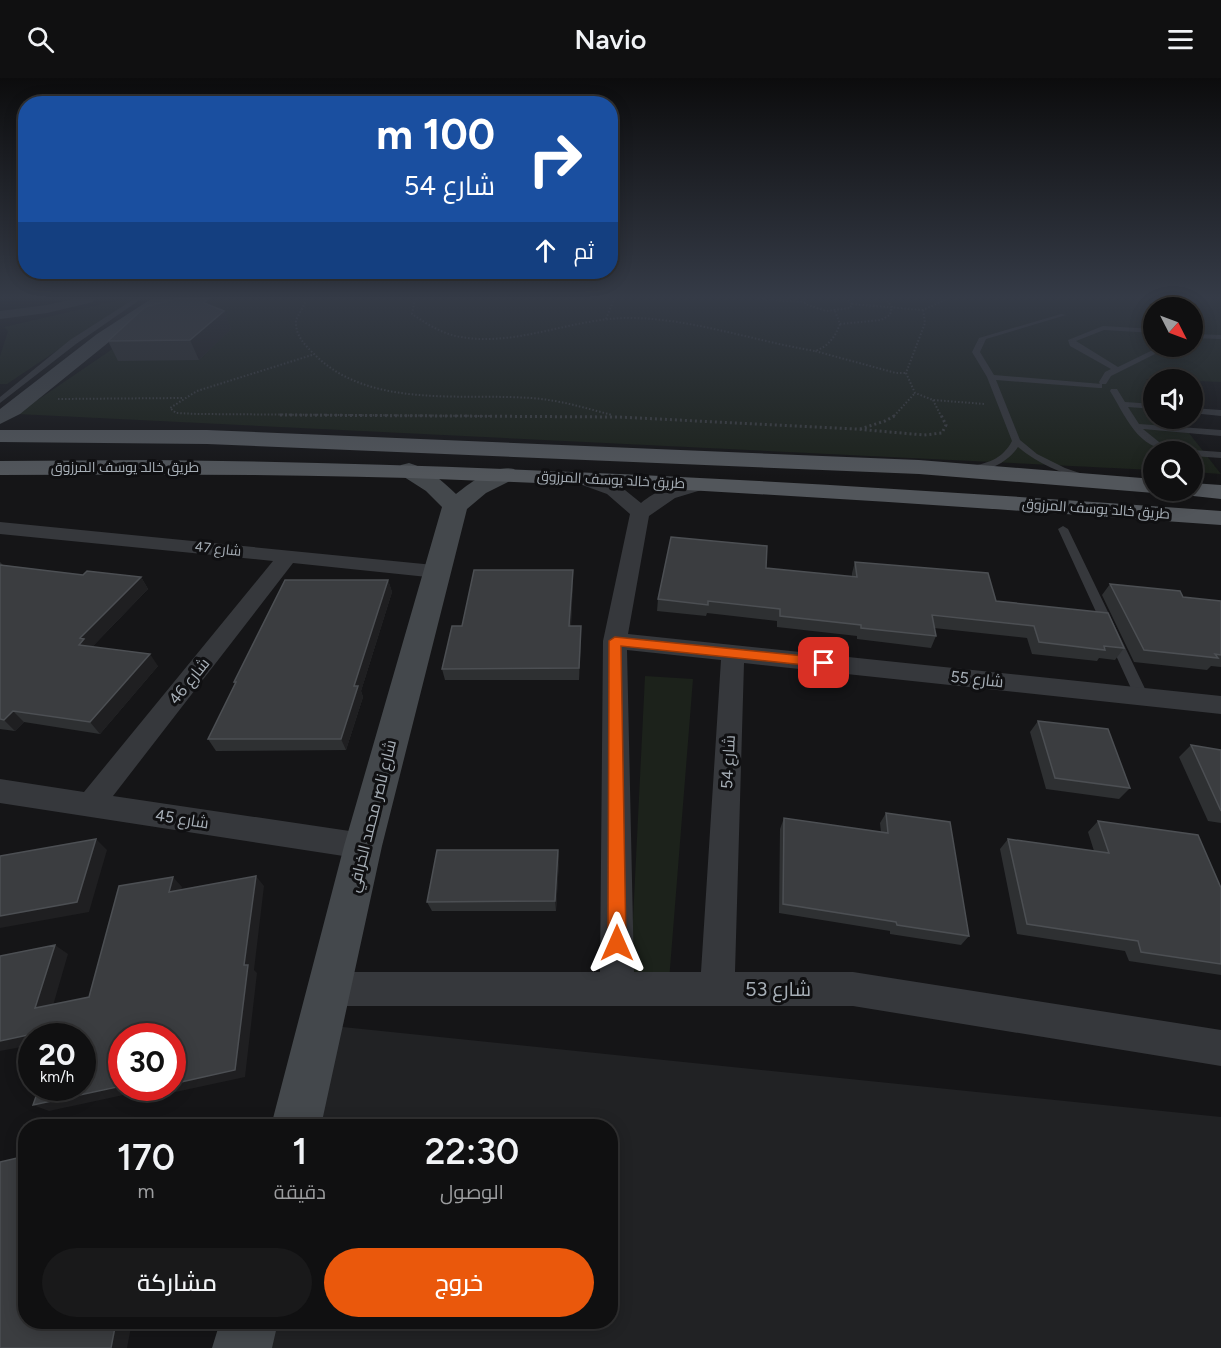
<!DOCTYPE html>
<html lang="ar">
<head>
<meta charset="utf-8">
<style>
	:root { --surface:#101011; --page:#19191a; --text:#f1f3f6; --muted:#9c9d9f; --line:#303031; --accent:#ea580c }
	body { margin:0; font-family:Figtree,Cairo,sans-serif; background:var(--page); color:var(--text); direction:rtl; height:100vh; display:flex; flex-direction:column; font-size:22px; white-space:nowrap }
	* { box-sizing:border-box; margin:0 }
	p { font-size:20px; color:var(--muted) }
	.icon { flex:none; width:33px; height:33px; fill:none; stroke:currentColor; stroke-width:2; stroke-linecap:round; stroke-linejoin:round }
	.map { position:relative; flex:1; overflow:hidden; direction:ltr }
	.drawer { position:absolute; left:18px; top:1041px; width:600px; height:210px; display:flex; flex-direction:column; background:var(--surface); border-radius:24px; box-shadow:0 3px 15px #0003,0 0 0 2px var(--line); direction:rtl }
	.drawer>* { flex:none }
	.banner { position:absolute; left:18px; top:18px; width:600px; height:183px; border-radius:24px; box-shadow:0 3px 15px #0003,0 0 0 2px var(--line); direction:rtl; background:#1a4fa0; color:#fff; overflow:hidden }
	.needle { width:39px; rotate:132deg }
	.fabs { position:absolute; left:1143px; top:219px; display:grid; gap:12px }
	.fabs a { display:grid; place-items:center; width:60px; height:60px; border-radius:50%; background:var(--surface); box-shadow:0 3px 15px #0003,0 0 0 2px var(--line); font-size:30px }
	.speed { position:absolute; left:18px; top:945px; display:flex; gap:12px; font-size:30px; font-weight:700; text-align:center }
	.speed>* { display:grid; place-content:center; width:78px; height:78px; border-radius:50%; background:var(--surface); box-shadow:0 3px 15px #0003,0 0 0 2px var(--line); line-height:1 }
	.speed small { font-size:15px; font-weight:400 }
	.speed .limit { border:9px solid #d22; background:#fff; color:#111 }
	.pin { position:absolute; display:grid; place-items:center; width:51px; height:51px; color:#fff; margin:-26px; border-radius:12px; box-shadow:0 3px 9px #0006 }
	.me { position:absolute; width:66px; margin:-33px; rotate:0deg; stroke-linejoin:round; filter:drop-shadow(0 0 4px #0008) }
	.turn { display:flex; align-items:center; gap:21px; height:126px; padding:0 24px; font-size:27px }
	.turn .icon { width:78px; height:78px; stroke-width:2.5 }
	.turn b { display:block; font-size:42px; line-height:51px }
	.then { display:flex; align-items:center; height:57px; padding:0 24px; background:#0003; gap:12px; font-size:22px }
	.eta { display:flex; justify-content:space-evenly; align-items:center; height:102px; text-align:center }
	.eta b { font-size:36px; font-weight:600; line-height:42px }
	.primary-button { display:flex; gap:12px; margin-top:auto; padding:12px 24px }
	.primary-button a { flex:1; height:69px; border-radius:36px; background:var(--accent); color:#fff; font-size:24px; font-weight:600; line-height:69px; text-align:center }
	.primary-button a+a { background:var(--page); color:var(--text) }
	header { display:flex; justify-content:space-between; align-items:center; height:78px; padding:0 24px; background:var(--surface); font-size:27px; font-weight:600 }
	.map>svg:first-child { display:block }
	.built { fill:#212224 }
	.green { fill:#1c221b; fill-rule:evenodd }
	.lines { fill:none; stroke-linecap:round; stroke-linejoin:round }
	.path-far1 { stroke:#3c3f43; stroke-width:2; stroke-dasharray:1.5 2; stroke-linecap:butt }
	.path { stroke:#3c3f43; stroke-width:3; stroke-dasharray:2 3; stroke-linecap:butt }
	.lane { fill:#36383c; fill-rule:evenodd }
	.street { fill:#36383c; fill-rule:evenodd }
	.secondary { fill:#44484c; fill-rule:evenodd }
	.primary { fill:#52565b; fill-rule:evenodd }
	.wall { fill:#2e3032 }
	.shaded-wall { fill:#1f1f21 }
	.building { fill:#3b3d40; stroke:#4c4f53; stroke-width:1.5 }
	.route { fill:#ea580c; stroke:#983908; stroke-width:1.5 }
	.labels { text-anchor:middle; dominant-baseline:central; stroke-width:6; stroke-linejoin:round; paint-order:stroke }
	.far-street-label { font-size:14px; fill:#a7afb7; stroke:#101012 }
	.street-label { font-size:16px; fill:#a7afb7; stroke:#101012 }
	.near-street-label { font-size:20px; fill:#a7afb7; stroke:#101012 }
</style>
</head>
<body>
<header><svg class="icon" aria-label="menu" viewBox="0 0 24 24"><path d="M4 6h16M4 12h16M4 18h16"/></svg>Navio<svg class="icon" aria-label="search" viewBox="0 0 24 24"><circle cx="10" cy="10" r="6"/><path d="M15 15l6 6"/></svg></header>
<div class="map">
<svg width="1221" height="1270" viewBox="0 0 1221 1270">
	<rect width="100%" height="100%" fill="#151517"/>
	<path class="built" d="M 333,948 L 1221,1039 L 1221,1270 L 259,1270 L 265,1244 L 610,1244 L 610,1048 L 310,1048 Z"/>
	<path class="green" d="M 125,221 L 134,221 L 7,306 L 0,306 L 0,278 L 8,253 L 4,249 Z
		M 186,221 L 1221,221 L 1221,304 L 1146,301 L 1153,310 L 1154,340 L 1178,341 L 1221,396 L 1193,394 L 1192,374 L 1154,374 L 1153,392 L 17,336 ZM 1154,230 L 1192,230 L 1192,268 L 1154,268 Z
		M 645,598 L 693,601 L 669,903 L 630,902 Z"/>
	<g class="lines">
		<path class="path-far1" d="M 307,221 L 296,242 C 295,258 305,267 315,277 C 370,331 461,315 531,320 C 560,322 585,330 612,337
			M 415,221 L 412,236 C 427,246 442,256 461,259 C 518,269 574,239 632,240 C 694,241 754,263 815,273
			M 755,221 L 805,224
			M 805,221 L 805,226 L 826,233 L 850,230 L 852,226 L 847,221
			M 852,226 L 923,232 L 947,221
			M 923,232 L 925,245 L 906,295 L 915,315 L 933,322 L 985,326
			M 835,233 L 840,246 C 835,259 829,268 815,273 L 896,295 L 906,295
			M 606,241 L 614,221
			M 840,246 L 881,242 L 890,237 L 892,229 L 886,221
			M 312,277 L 197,313 L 170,330 L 176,335 L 198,336 L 490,338
			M 58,321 L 182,320
			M 933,322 L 941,338
			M 894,338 L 915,315"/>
		<path class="path" d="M 280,337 L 618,339 L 856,351 L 924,357 L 942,355 L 946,347 L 941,337
			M 860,351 L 885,343 L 896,337"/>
		<path class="lane" d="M 134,221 L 141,221 L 76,266 L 0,325 L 0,319 L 70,262 Z
			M 1061,236 L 1066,237 L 986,261 L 980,274 L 994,297 L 1102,306 L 1102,310 L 1099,310 L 996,302 L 1020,362 L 1037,376 L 1065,390 L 1091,399 L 1086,402 C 1061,395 1038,386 1018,369 C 1007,385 987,395 968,393 L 968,389 C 987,385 1002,382 1012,363 L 987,299 L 972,274 L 979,260 Z
			M 1103,248 L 1154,251 L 1154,255 L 1104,252 L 1076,263 L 1118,289 L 1161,268 L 1171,268 L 1111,298 L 1106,306 L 1100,306 L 1099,304 L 1105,294 L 1111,291 L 1070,268 L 1068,262 Z
			M 1192,256 L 1221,257 L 1221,261 L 1192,260 Z
			M 1111,311 L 1117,311 L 1125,324 L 1154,326 L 1154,331 L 1128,329 L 1139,346 L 1221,352 L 1221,358 L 1143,351 L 1159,364 L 1183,374 C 1139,374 1130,346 1110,313 Z
			M 1192,330 L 1221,332 L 1221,338 L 1192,335 Z
			M 1192,372 L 1221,374 L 1221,380 L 1192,378 L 1192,374 L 1188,374 Z
			M 1063,448 L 1068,451 L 1149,619 L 1147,622 L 1142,624 L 1135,619 L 1058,451 Z"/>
		<path class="street" d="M 73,221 L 95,221 L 93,224 L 47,235 L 0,241 L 0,233 L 47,227 Z
			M 580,395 L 620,408 L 641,425 C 657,412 687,397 708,402 L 711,406 L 708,410 L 675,420 L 649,438 L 628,556 L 1221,618 L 1221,636 L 744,585 L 735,894 L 853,894 L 1221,952 L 1221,988 L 853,928 L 330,928 L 318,923 L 313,911 L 318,899 L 330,894 L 600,894 L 603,563 L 630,436 L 607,416 L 574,404 L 571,400 L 574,396 ZM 627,572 L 721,582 L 701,894 L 634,894 Z
			M 0,444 L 444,488 L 447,493 L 444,498 L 437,500 L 293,485 L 113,718 L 363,755 L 374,759 L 378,768 L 374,777 L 363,781 L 0,725 L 0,701 L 84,714 L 273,483 L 0,456 Z"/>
		<path class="secondary" d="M 151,221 L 170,221 L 109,264 L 20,336 L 0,346 L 0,331 L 97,256 Z
			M 409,385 C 427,390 443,403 456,416 C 471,404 494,386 514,391 L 518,396 L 514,401 L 486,415 L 467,431 L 382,768 L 321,1048 L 271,1048 L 344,768 L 442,429 L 426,413 L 401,397 L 397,392 L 401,387 Z
			M 220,1244 L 278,1244 L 272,1270 L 212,1270 Z"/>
		<path class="primary" d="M 0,352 L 207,352 L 919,382 L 1154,401 L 1154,412 L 1163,412 L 1154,415 L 919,396 L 207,366 L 0,364 Z
			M 153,382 C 510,386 865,407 1221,433 L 1221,447 C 968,429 714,411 461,402 C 307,396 154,396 0,397 L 0,383 Z
			M 1192,405 L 1221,407 L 1221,421 L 1184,417 L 1180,412 L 1192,412 Z"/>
	</g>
	<path class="wall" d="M 212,228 L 224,233 L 231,251 L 199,282 L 118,283 L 108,263 Z
		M 0,484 L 3,487 L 83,497 L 141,499 L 148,511 L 92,569 L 158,588 L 100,656 L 24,644 L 15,653 L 0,651 Z
		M 855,484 L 996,523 L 1124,570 L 1115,582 L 1099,580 L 1097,583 L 1032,576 L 1027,560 L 934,550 L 936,558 L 931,570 L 857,561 L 857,558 L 777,549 L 777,543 L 707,535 L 706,538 L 657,533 L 658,521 L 766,490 L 852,499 L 852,495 Z
		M 573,492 L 573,504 L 571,548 L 581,560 L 579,602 L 445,602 L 442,591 Z
		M 388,502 L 392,514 L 361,613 L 363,619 L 346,672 L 216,673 L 208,661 L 235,606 L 234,604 Z
		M 1110,506 L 1183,519 L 1221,523 L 1221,589 L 1211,588 L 1207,592 L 1134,584 L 1102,517 Z
		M 1038,643 L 1130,710 L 1119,721 L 1046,711 L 1030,654 Z
		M 1191,667 L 1221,672 L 1221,745 L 1208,743 L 1179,679 Z
		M 886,735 L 969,858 L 961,867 L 890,856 L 890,853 L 779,835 L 780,751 L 784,740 L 881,754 L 880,745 Z
		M 1098,743 L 1221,810 L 1221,897 L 1129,883 L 1125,873 L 1017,856 L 1000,771 L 1008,761 L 1094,773 L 1088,754 Z
		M 558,772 L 559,782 L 556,833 L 432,833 L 427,824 Z"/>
	<path class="shaded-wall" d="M 54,221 L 67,221 L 55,223 Z
		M 208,221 L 209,221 L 216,238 L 204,225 Z
		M 224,233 L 231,251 L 199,282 L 190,262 Z
		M 573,492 L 573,504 L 570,560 L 569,548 Z
		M 141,499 L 148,511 L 91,570 L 79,567 L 80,560 Z
		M 388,502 L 392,514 L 361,613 L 363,619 L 346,672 L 341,661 L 354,608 Z
		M 581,548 L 581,560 L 579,602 L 579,590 Z
		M 150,576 L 158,588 L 100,656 L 90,644 Z
		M 13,633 L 24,644 L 15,653 L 4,642 Z
		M 96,761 L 107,772 L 89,834 L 0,850 L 0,838 Z
		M 558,772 L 559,782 L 556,833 L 555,823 Z
		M 256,798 L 264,808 L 254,892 L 257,895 L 245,999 L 157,1018 L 144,1012 L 156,1010 L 172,1010 L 172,1006 L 244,887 Z
		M 173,799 L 182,809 L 179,824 L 169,814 Z
		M 55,867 L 68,876 L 50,938 L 35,930 Z
		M 56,951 L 70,958 L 32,958 L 32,967 L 0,973 L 0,963 Z
		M 122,1008 L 122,1010 L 156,1010 L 49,1033 L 33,1027 Z
		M 116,1244 L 132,1244 L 127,1270 L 111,1270 Z"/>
	<path class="building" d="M 175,221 L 208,221 L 204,225 L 224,233 L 190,262 L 108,263 L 145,229 Z
		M 671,459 L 767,468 L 766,490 L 857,499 L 855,484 L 988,495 L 996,523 L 1108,535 L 1124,570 L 1104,568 L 1105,572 L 1039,564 L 1034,548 L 932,537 L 936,558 L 861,550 L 861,547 L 780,538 L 780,531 L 708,523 L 708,527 L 658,521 Z
		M 0,487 L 83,497 L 87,493 L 141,499 L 80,560 L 84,561 L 79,567 L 150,576 L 90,644 L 13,633 L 4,642 L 0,641 Z
		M 474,492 L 573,492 L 569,548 L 581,548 L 579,590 L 442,591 L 452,548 L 462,548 Z
		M 285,502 L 388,502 L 354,608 L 358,608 L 341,661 L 208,661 L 236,604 L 234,604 Z
		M 1110,506 L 1180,513 L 1183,519 L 1221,523 L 1221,577 L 1215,576 L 1218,580 L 1144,572 Z
		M 1038,643 L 1108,651 L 1130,710 L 1055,700 Z
		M 1191,667 L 1221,672 L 1221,733 Z
		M 886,735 L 950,744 L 969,858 L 897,847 L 896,844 L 783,826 L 784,740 L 888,755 Z
		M 1098,743 L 1198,757 L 1221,810 L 1221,886 L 1141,874 L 1138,863 L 1027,846 L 1008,761 L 1109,775 Z
		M 96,761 L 77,824 L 0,838 L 0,778 Z
		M 437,772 L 558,772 L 555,823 L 427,824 Z
		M 256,798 L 244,887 L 248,887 L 235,992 L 172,1006 L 172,958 L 122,958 L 122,1008 L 33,1027 L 39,1010 L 82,1010 L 82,958 L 54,958 L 56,951 L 0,963 L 0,878 L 55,867 L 35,930 L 89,919 L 119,808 L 173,799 L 169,814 Z
		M 145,1010 L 156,1010 L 144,1012 Z
		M 26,1078 L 26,1244 L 116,1244 L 111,1270 L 0,1270 L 0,1084 Z"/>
	<linearGradient id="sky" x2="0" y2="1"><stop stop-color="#0c0c0d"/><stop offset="0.55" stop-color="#353b47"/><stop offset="1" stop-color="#353b47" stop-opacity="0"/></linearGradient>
	<rect width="1221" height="399" fill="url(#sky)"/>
	<path class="route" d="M 615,559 L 824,580 L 831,585 L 824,589 L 621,568 L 626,865 L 623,871 L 617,874 L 611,871 L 608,865 L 609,563 Z"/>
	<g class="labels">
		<g class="far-street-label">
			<text x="125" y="389">طريق خالد يوسف المرزوق</text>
			<text transform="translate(611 402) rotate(3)">طريق خالد يوسف المرزوق</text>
			<text transform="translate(1096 431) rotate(4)">طريق خالد يوسف المرزوق</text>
			<text transform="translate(218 471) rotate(6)">شارع 47</text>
		</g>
		<g class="street-label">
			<text transform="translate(977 601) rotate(6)">شارع 55</text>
			<text transform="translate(189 603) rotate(-51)">شارع 46</text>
			<text transform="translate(728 684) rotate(-87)">شارع 54</text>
			<text transform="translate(372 738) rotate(-76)">شارع ناصر محمد الخرافي</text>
			<text transform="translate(182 741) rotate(9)">شارع 45</text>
		</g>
		<g class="near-street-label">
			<text x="778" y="911">شارع 53</text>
		</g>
	</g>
</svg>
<div class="fabs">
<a><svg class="needle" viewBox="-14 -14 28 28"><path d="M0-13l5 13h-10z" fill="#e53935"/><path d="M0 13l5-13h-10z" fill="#9c9d9f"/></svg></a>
<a><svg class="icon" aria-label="sound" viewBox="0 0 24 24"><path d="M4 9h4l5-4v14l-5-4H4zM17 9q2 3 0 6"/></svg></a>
<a><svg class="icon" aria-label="search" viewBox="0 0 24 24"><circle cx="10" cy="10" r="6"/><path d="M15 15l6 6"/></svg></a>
</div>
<div class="speed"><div>20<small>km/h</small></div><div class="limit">30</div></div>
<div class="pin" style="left:824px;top:585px;background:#d93025"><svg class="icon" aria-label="arrive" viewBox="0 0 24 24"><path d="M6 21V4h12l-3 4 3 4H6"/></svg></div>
<svg class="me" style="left:617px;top:865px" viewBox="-20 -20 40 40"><path d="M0-17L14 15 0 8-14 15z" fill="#ea580c" stroke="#fff" stroke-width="4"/></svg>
<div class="banner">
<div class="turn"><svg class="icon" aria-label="right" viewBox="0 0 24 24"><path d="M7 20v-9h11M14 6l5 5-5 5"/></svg><div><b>100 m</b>شارع 54</div></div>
<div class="then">ثم<svg class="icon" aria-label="ahead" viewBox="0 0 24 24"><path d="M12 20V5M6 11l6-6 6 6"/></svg></div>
</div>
<section class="drawer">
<div class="eta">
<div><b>22:30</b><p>الوصول</p></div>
<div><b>1</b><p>دقيقة</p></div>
<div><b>170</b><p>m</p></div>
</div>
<div class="primary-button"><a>خروج</a><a>مشاركة</a></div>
</section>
</div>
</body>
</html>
